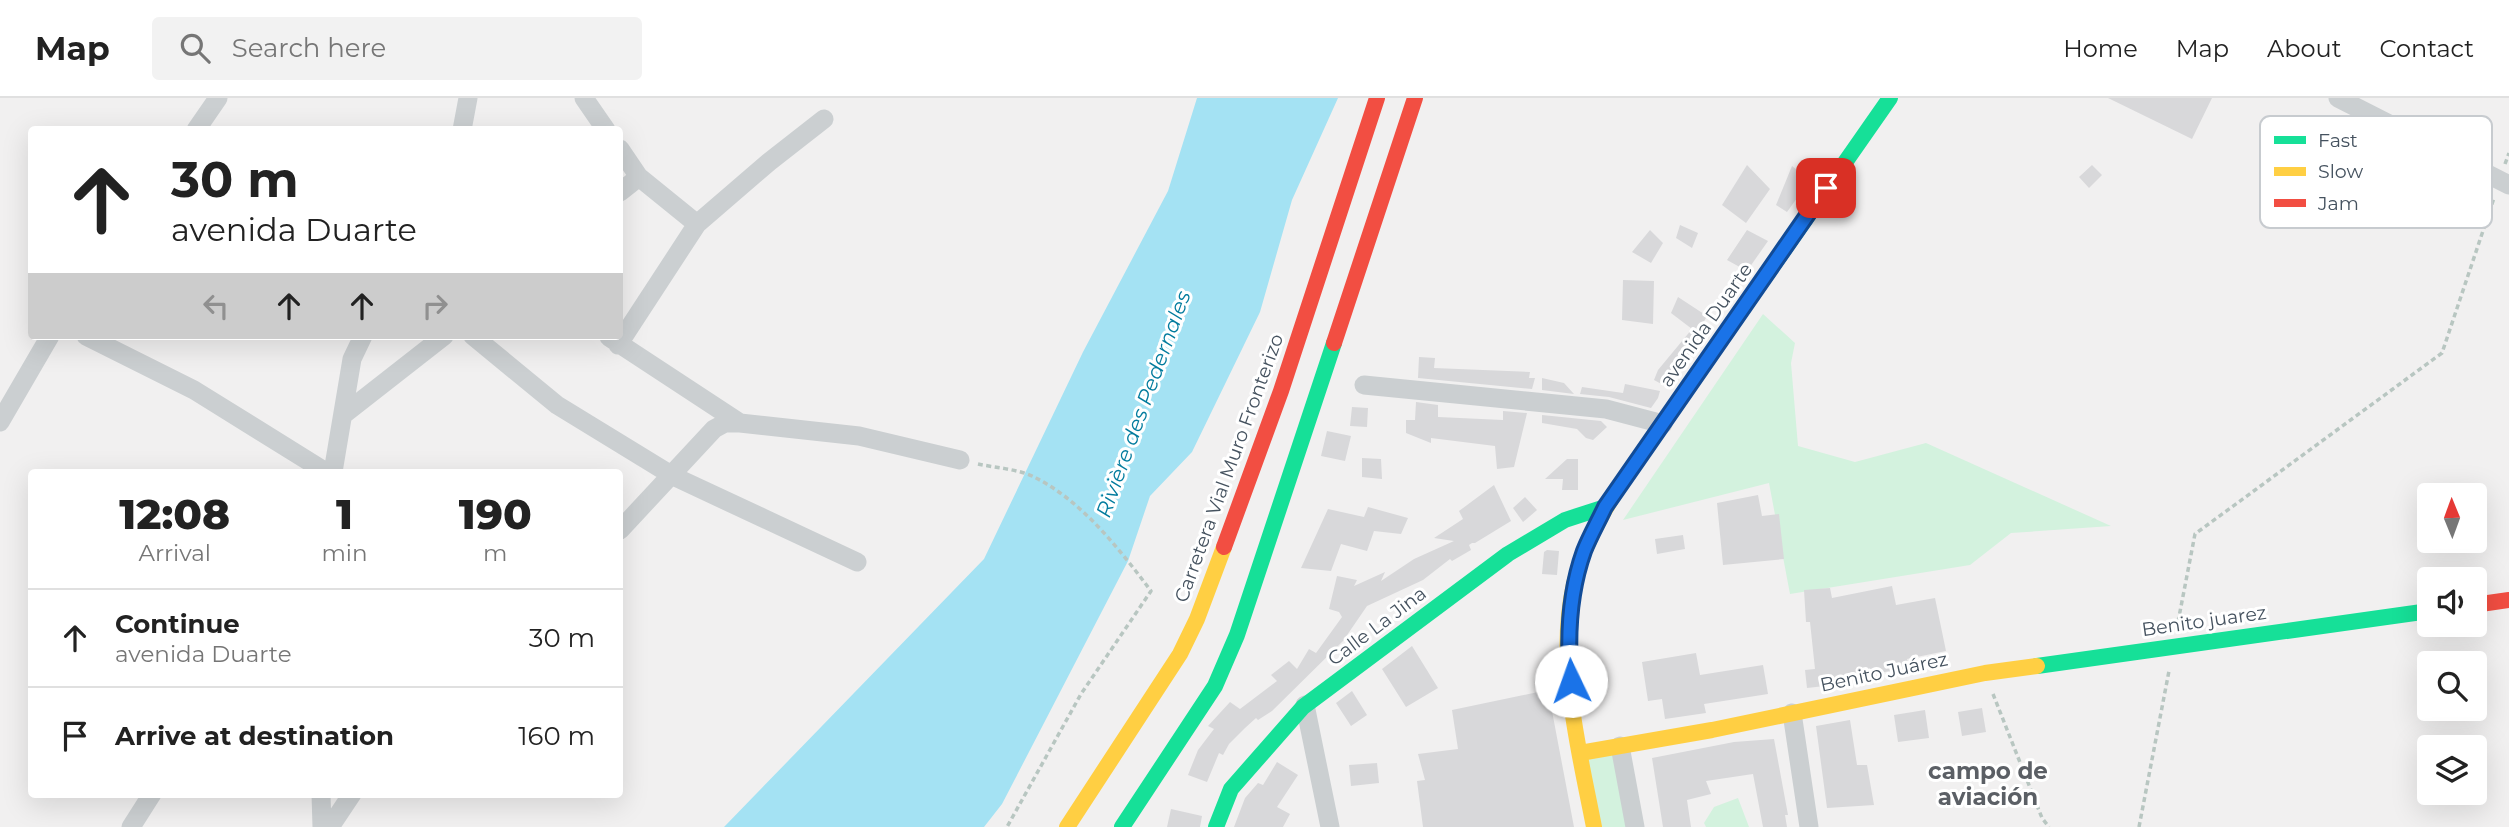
<!DOCTYPE html>
<html lang="en">
<head>
<meta charset="utf-8">
<style>
	:root { --surface:#fff; --page:#f2f2f2; --text:#222; --muted:#767676; --line:#e0e0e0 }
	body { margin:0; font-family:Montserrat,sans-serif; background:var(--page); color:var(--text); height:100vh; display:flex; flex-direction:column; font-size:26px; white-space:nowrap }
	* { box-sizing:border-box; margin:0 }
	p { font-size:23px; color:var(--muted) }
	.icon { flex:none; width:38px; height:38px; fill:none; stroke:currentColor; stroke-width:2; stroke-linecap:round; stroke-linejoin:round }
	.map { position:relative; flex:1; overflow:hidden }
	.details { position:absolute; left:28px; top:371px; width:595px; height:329px; display:flex; flex-direction:column; background:var(--surface); border-radius:7px; box-shadow:0 7px 28px #0002 }
	.details>* { flex:none }
	.top-card { position:absolute; left:28px; top:28px; width:595px; height:214px; border-radius:7px; box-shadow:0 7px 28px #0002; background:#fff; color:var(--text); overflow:hidden }
	.needle { width:46px; rotate:359deg }
	.buttons { position:absolute; left:2417px; top:385px; display:grid; gap:14px }
	.buttons a { display:grid; place-items:center; width:70px; height:70px; border-radius:7px; background:var(--surface); box-shadow:0 7px 28px #0002; font-size:35px }
	.pin { position:absolute; display:grid; place-items:center; width:60px; height:60px; color:#fff; margin:-30px; border-radius:14px; box-shadow:0 4px 10px #0006 }
	.me { position:absolute; width:77px; margin:-38px; rotate:357deg; stroke-linejoin:round; filter:drop-shadow(0 0 5px #0008) }
	.turn { display:flex; align-items:center; gap:24px; height:147px; padding:0 28px; font-size:32px }
	.turn .icon { width:91px; height:91px; stroke-width:2.5 }
	.turn b { display:block; font-size:49px; line-height:60px }
	.lanes { display:flex; align-items:center; height:66px; padding:0 28px; background:#0003; justify-content:center; gap:35px; direction:ltr }
	.lanes .off { opacity:.35 }
	.eta { display:flex; justify-content:space-evenly; align-items:center; height:119px; text-align:center }
	.eta b { font-size:42px; font-weight:800; line-height:49px }
	ul { padding:0; list-style:none }
	li { display:flex; align-items:center; gap:21px; height:98px; padding:0 28px; border-top:2px solid var(--line) }
	li div { flex:1 }
	li b { display:block; font-size:26px }
	li em { font-style:normal }
	header { display:flex; align-items:center; gap:42px; box-sizing:border-box; height:98px; padding:0 35px; background:var(--surface); border-bottom:2px solid var(--line) }
	header strong { font-size:33px }
	nav { display:flex; gap:38px; margin-inline-start:auto; font-size:24px }
	.search { width:490px; height:63px; background:var(--page); display:flex; align-items:center; gap:18px; box-sizing:border-box; padding:0 24px; border-radius:7px; color:var(--muted); font-size:26px }
	.map>svg:first-child { display:block }
	.green { fill:#d3f2de }
	.water { fill:#a4e2f3 }
	.building { fill:#d8d8da }
	.lines { fill:none; stroke-linecap:round; stroke-linejoin:round }
	.path { stroke:#b8c6c1; stroke-width:3.5; stroke-dasharray:5 3.5; stroke-linecap:butt }
	.street { stroke:#cbcfd1; stroke-width:19 }
	.fast { stroke:#16e098; stroke-width:16 }
	.slow { stroke:#ffcf43; stroke-width:16 }
	.jam { stroke:#f24e42; stroke-width:16 }
	.route-casing { stroke:#114b97; stroke-width:18 }
	.route { stroke:#1a73e8; stroke-width:12 }
	.labels { text-anchor:middle; dominant-baseline:central; stroke-width:6; stroke-linejoin:round; paint-order:stroke }
	.street-label { font-size:19px; fill:#45525f; stroke:#fff }
	.water-label { font-size:21px; font-style:italic; fill:#037c9e; stroke:#fff }
	.quarter-label { font-size:23px; font-weight:bold; fill:#5b5f65; stroke:#fff }
	.key { fill:#fff; stroke:#c7cbcf; stroke-width:2 }
	.key-label { font-size:19px; fill:#45525f }
</style>
</head>
<body>
<header>
<strong>Map</strong>
<div class="search"><svg class="icon" aria-label="search" viewBox="0 0 24 24"><circle cx="10" cy="10" r="6"/><path d="M15 15l6 6"/></svg>Search here</div>
<nav><a>Home</a><a>Map</a><a>About</a><a>Contact</a></nav>
</header>
<div class="map">
<svg width="2509" height="729" viewBox="0 0 2509 729">
	<rect width="100%" height="100%" fill="#f1f0f0"/>
	<path class="green" d="M 1763,216 L 1795,245 L 1791,265 L 1798,348 L 1855,364 L 1926,345 L 2111,428 L 2011,435 L 1970,467 L 1790,496 L 1769,385 L 1623,422 Z
		M 1620,648 L 1635,729 L 1594,729 L 1580,655 Z
		M 1738,700 L 1749,729 L 1706,729 L 1704,725 L 1714,709 Z"/>
	<path class="water" d="M 1197,0 L 1338,0 L 1292,102 L 1260,214 L 1192,354 L 1150,398 L 1128,463 L 1002,706 L 984,729 L 724,729 L 984,461 L 1083,254 L 1168,93 Z"/>
	<path class="building" d="M 2108,0 L 2212,0 L 2192,41 Z
		M 1747,67 L 1770,91 L 1746,125 L 1722,107 Z
		M 2092,67 L 2102,77 L 2089,90 L 2079,79 Z
		M 1792,68 L 1810,82 L 1787,114 L 1776,107 Z
		M 1680,127 L 1698,135 L 1692,150 L 1676,140 Z
		M 1650,132 L 1663,145 L 1651,165 L 1632,154 Z
		M 1747,132 L 1768,143 L 1747,173 L 1727,162 Z
		M 1623,182 L 1654,183 L 1653,226 L 1622,222 Z
		M 1678,199 L 1707,218 L 1692,245 L 1695,248 L 1667,289 L 1654,282 L 1658,272 L 1692,231 L 1671,215 Z
		M 1419,259 L 1435,260 L 1434,270 L 1530,274 L 1529,280 L 1535,280 L 1532,291 L 1418,280 Z
		M 1542,280 L 1564,285 L 1574,296 L 1542,292 Z
		M 1625,286 L 1660,293 L 1658,300 L 1651,310 L 1609,299 L 1580,296 L 1582,289 L 1623,295 Z
		M 1416,304 L 1438,307 L 1438,319 L 1503,322 L 1503,313 L 1527,315 L 1514,369 L 1497,371 L 1495,348 L 1431,340 L 1431,345 L 1406,335 L 1406,322 L 1415,322 Z
		M 1352,309 L 1368,310 L 1367,329 L 1350,328 Z
		M 1542,317 L 1601,323 L 1607,329 L 1593,342 L 1586,340 L 1577,331 L 1542,325 Z
		M 1327,333 L 1351,338 L 1345,363 L 1321,358 Z
		M 1362,360 L 1381,361 L 1382,381 L 1362,379 Z
		M 1567,361 L 1578,361 L 1578,392 L 1562,392 L 1563,381 L 1545,381 Z
		M 1494,387 L 1511,423 L 1475,445 L 1472,445 L 1469,447 L 1471,452 L 1452,463 L 1450,461 L 1423,482 L 1367,508 L 1343,543 L 1272,613 L 1258,622 L 1256,620 L 1245,630 L 1229,646 L 1223,657 L 1219,655 L 1207,684 L 1188,677 L 1198,652 L 1214,631 L 1208,628 L 1230,604 L 1240,611 L 1277,583 L 1271,577 L 1289,563 L 1297,571 L 1309,551 L 1316,555 L 1342,519 L 1339,514 L 1329,511 L 1337,478 L 1357,482 L 1354,488 L 1385,474 L 1381,483 L 1414,461 L 1454,443 L 1434,440 L 1463,421 L 1459,413 Z
		M 1758,397 L 1762,418 L 1779,416 L 1784,461 L 1723,467 L 1717,405 Z
		M 1525,399 L 1537,412 L 1523,424 L 1513,410 Z
		M 1368,409 L 1408,420 L 1401,436 L 1374,433 L 1367,453 L 1341,446 L 1331,473 L 1301,470 L 1328,411 L 1364,419 Z
		M 1683,437 L 1685,451 L 1657,456 L 1655,441 Z
		M 1547,452 L 1559,453 L 1557,477 L 1542,476 L 1544,454 Z
		M 1892,488 L 1896,507 L 1935,500 L 1946,553 L 1907,561 L 1909,570 L 1842,581 L 1843,586 L 1807,590 L 1805,572 L 1815,571 L 1810,524 L 1806,524 L 1804,492 L 1830,490 L 1832,500 Z
		M 1412,548 L 1438,590 L 1406,609 L 1382,571 Z
		M 1696,555 L 1700,577 L 1763,567 L 1768,596 L 1704,606 L 1706,615 L 1665,621 L 1662,601 L 1648,603 L 1642,564 Z
		M 1548,592 L 1574,729 L 1423,729 L 1417,683 L 1425,682 L 1418,656 L 1458,651 L 1452,612 Z
		M 1352,593 L 1367,617 L 1351,628 L 1336,605 Z
		M 1982,610 L 1986,634 L 1962,638 L 1958,614 Z
		M 1925,612 L 1929,640 L 1898,644 L 1894,617 Z
		M 1850,622 L 1857,667 L 1867,667 L 1874,707 L 1827,710 L 1816,628 Z
		M 1774,641 L 1788,717 L 1785,717 L 1787,729 L 1763,729 L 1753,676 L 1706,683 L 1711,696 L 1687,702 L 1691,729 L 1663,729 L 1652,660 L 1734,644 Z
		M 1277,664 L 1298,677 L 1277,709 L 1290,716 L 1283,729 L 1234,729 L 1245,700 L 1258,685 L 1263,687 Z
		M 1377,665 L 1379,685 L 1351,688 L 1349,667 Z
		M 1171,711 L 1202,718 L 1200,729 L 1167,729 Z"/>
	<g class="lines">
		<path class="path" d="M 2505,66 L 2509,55
			M 978,366 C 996,370 1020,371 1036,380 C 1083,404 1120,452 1151,493 L 1081,596 L 1007,729
			M 2178,524 L 2195,436 L 2442,255 L 2494,100
			M 1993,596 L 2042,720 L 2049,729
			M 2139,729 L 2169,573"/>
		<path class="street" d="M 584,0 L 606,32
			M 2338,0 L 2509,87
			M 196,32 L 218,0
			M 462,32 L 468,0
			M 620,51 L 639,79 L 697,126
			M 620,94 L 639,79
			M 86,238 L 194,292 L 326,374
			M 473,238 L 557,307 L 673,378 L 857,464
			M 609,239 L 740,325
			M 618,247 L 697,126 L 769,64 L 824,21
			M 1364,287 L 1606,311 L 1663,326
			M 343,317 L 444,238
			M 0,324 L 50,238
			M 333,374 L 352,261 L 363,238
			M 620,432 L 714,331 L 725,325 L 740,325 L 859,338 L 960,362
			M 1305,607 L 1330,729
			M 1792,615 L 1809,729
			M 1620,648 L 1635,729
			M 321,696 L 322,729
			M 131,729 L 152,696
			M 330,729 L 352,696"/>
		<path class="fast" d="M 1765,179 L 1890,0
			M 2037,568 L 2429,513
			M 1122,729 L 1215,588 L 1237,537 L 1334,245
			M 1216,729 L 1231,691 L 1303,609 L 1508,456 L 1565,422 L 1605,409"/>
		<path class="slow" d="M 1580,655 L 1712,632 L 1985,575 L 2037,568
			M 1067,729 L 1180,556 L 1197,521 L 1224,449
			M 1594,729 C 1579,651 1556,566 1574,486 C 1588,426 1627,378 1661,328 C 1696,279 1730,229 1765,179"/>
		<path class="jam" d="M 1334,245 L 1415,0
			M 1224,449 L 1281,293 L 1377,0
			M 2474,507 L 2509,502"/>
	</g>
	<g class="lines">
		<defs>
			<path id="route" d="M 1571,583 C 1567,539 1569,495 1584,453 C 1590,438 1598,424 1605,409 L 1826,90"/>
		</defs>
		<use href="#route" class="route-casing"/>
		<use href="#route" class="route"/>
	</g>
	<g class="labels">
		<g class="street-label">
			<text transform="translate(1706 227) rotate(-55)">avenida Duarte</text>
			<text transform="translate(1229 370) rotate(-70)">Carretera Vial Muro Fronterizo</text>
			<text transform="translate(2204 523) rotate(-8)">Benito juarez</text>
			<text transform="translate(1377 528) rotate(-37)">Calle La Jina</text>
			<text transform="translate(1884 574) rotate(-12)">Benito Juárez</text>
		</g>
		<g class="water-label">
			<text transform="translate(1143 306) rotate(-70)">Rivière des Pedernales</text>
		</g>
		<g class="quarter-label">
			<text x="1988" y="673">campo de<tspan x="1988" dy="26">aviación</tspan></text>
		</g>
	</g>
	<rect x="2260" y="18" width="232" height="112" rx="10" class="key"/>
	<rect x="2274" y="38" width="32" height="8" fill="#16e098"/>
	<rect x="2274" y="69" width="32" height="9" fill="#ffcf43"/>
	<rect x="2274" y="101" width="32" height="8" fill="#f24e42"/>
	<g class="key-label">
		<text x="2318" y="49">Fast</text>
		<text x="2318" y="80">Slow</text>
		<text x="2318" y="112">Jam</text>
	</g>
</svg>
<div class="buttons">
<a><svg class="needle" viewBox="-14 -14 28 28"><path d="M0-13l5 13h-10z" fill="#e53935"/><path d="M0 13l5-13h-10z" fill="#767676"/></svg></a>
<a><svg class="icon" aria-label="sound" viewBox="0 0 24 24"><path d="M4 9h4l5-4v14l-5-4H4zM17 9q2 3 0 6"/></svg></a>
<a><svg class="icon" aria-label="search" viewBox="0 0 24 24"><circle cx="10" cy="10" r="6"/><path d="M15 15l6 6"/></svg></a>
<a><svg class="icon" aria-label="layers" viewBox="0 0 24 24"><path d="M12 4l9 5-9 5-9-5zM3 14l9 5 9-5"/></svg></a>
</div>
<div class="pin" style="left:1826px;top:90px;background:#d93025"><svg class="icon" aria-label="arrive" viewBox="0 0 24 24"><path d="M6 21V4h12l-3 4 3 4H6"/></svg></div>
<svg class="me" style="left:1571px;top:583px" viewBox="-20 -20 40 40"><circle r="19" fill="#fff"/><path d="M0-13L10 11 0 6-10 11z" fill="#1a73e8"/></svg>
<div class="top-card">
<div class="turn"><svg class="icon" aria-label="ahead" viewBox="0 0 24 24"><path d="M12 20V5M6 11l6-6 6 6"/></svg><div><b>30 m</b>avenida Duarte</div></div>
<div class="lanes"><svg class="icon off" aria-label="left" viewBox="0 0 24 24"><path d="M17 20v-9H6M10 6l-5 5 5 5"/></svg><svg class="icon" aria-label="ahead" viewBox="0 0 24 24"><path d="M12 20V5M6 11l6-6 6 6"/></svg><svg class="icon" aria-label="ahead" viewBox="0 0 24 24"><path d="M12 20V5M6 11l6-6 6 6"/></svg><svg class="icon off" aria-label="right" viewBox="0 0 24 24"><path d="M7 20v-9h11M14 6l5 5-5 5"/></svg></div>
</div>
<section class="details">
<div class="eta">
<div><b>12:08</b><p>Arrival</p></div>
<div><b>1</b><p>min</p></div>
<div><b>190</b><p>m</p></div>
</div>
<ul>
<li><svg class="icon" aria-label="ahead" viewBox="0 0 24 24"><path d="M12 20V5M6 11l6-6 6 6"/></svg><div><b>Continue</b><p>avenida Duarte</p></div><em>30 m</em></li>
<li><svg class="icon" aria-label="arrive" viewBox="0 0 24 24"><path d="M6 21V4h12l-3 4 3 4H6"/></svg><div><b>Arrive at destination</b></div><em>160 m</em></li>
</ul>
</section>
</div>
</body>
</html>
